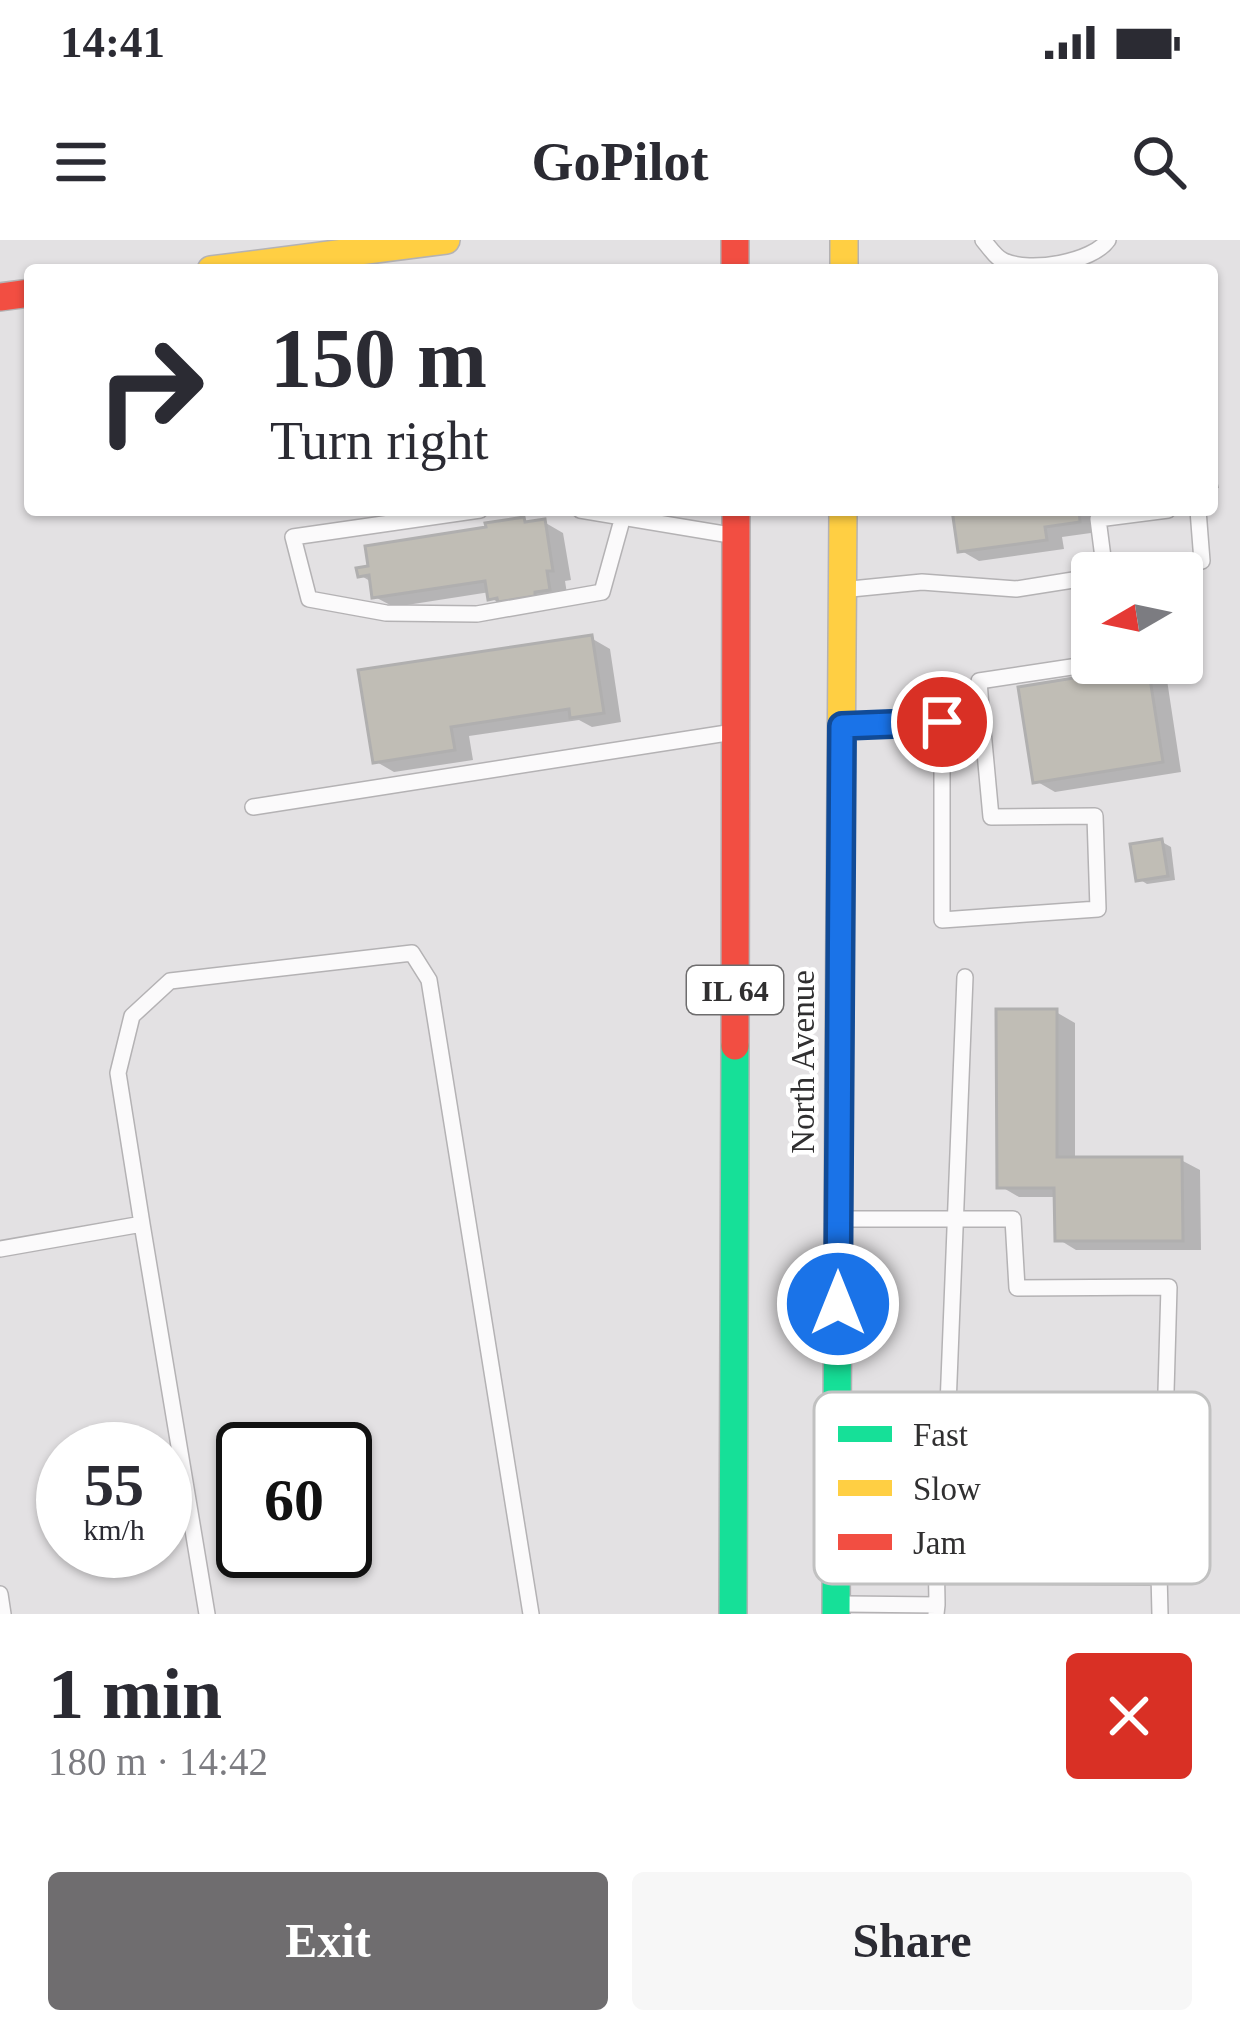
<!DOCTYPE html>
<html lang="en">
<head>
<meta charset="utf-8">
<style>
	:root { --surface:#fff; --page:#f7f7f7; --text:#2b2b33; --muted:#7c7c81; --accent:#6f6d6f }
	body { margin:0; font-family:Georgia,serif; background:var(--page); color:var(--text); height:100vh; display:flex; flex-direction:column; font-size:45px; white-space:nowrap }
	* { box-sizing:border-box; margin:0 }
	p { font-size:39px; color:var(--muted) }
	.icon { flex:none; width:66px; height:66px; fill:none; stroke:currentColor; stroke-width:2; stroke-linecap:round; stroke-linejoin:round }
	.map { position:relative; height:1374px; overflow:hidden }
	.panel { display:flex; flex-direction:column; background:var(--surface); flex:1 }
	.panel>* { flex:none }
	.hud { position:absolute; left:24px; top:24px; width:1194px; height:252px; border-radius:12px; box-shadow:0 3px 9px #0004; background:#fff; color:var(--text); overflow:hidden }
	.needle { width:78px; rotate:261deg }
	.fabs { position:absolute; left:1071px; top:312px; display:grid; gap:24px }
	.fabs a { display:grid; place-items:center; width:132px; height:132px; border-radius:12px; background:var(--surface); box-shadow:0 3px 9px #0004; font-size:60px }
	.speed { position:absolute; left:36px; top:1182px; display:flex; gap:24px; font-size:60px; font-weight:700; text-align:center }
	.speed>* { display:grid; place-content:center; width:156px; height:156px; border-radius:50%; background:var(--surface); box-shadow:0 3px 9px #0004; line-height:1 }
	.speed small { font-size:30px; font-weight:400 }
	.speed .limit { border:6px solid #111; border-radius:18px; background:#fff; color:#111 }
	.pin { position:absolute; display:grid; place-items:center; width:102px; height:102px; color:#fff; margin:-51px; border:6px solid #fff; border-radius:50%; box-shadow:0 3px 12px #0007 }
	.me { position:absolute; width:132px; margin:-66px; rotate:0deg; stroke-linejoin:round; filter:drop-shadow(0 0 9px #0008) }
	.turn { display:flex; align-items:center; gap:42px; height:252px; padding:0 48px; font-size:54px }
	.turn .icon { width:156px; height:156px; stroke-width:2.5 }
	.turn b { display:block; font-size:84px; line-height:102px }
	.round { display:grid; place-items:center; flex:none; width:126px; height:126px; border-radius:12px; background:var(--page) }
	.summary { display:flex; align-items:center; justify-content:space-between; height:204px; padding:0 48px }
	h1 { font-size:72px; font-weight:700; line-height:90px }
	.primary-button { display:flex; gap:24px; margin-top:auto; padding:24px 48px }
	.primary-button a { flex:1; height:138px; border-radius:12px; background:var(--accent); color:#fff; font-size:48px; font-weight:700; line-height:138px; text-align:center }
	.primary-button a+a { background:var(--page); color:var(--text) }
	.status { display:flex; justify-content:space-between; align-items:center; height:84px; padding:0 60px; background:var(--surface); direction:ltr }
	.status svg { height:33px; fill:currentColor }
	header { display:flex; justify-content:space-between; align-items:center; height:156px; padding:0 48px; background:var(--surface); font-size:54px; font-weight:700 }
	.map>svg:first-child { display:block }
	.shadow { fill:#0003 }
	.building { fill:#c0bdb5; stroke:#b0afaf; stroke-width:3 }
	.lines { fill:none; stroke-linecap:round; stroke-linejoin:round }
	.lane-casing { stroke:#b4b2b4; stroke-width:18 }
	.fast-casing { stroke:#b4b2b4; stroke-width:30 }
	.slow-casing { stroke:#b4b2b4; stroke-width:30 }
	.jam-casing { stroke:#b4b2b4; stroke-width:30 }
	.lane { stroke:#fbfafb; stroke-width:15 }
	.fast { stroke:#16e098; stroke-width:27 }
	.slow { stroke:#ffcf43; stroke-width:27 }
	.jam { stroke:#f24e42; stroke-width:27 }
	.route-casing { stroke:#114b97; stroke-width:30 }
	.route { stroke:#1a73e8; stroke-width:21 }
	.labels { text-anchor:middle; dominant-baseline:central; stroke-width:9; stroke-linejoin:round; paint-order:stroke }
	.shield { fill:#fff; stroke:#6e6d6e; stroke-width:3 }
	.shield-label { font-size:30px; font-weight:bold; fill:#302f30 }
	.street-label { font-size:33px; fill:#302f30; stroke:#fff }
	.key { fill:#fff; stroke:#c1c1c1; stroke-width:3 }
	.key-label { font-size:33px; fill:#302f30 }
</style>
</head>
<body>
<div class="status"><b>14:41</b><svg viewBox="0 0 49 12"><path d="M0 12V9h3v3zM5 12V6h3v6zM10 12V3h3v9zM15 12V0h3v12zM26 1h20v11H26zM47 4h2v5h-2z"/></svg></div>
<header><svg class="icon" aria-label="menu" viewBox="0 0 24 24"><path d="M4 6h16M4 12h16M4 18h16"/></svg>GoPilot<svg class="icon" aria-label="search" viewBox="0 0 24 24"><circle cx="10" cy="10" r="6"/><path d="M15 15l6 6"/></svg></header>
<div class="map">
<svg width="1240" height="1374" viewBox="0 0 1240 1374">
	<rect width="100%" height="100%" fill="#e3e1e3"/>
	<path class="shadow" d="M 1212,218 L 1219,248 L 1212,249 Z
		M 955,270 L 1095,270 L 1098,292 L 1062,297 L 1064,309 L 979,321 L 960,310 Z
		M 524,280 L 531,284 L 544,282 L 563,293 L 571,340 L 565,341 L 568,360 L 509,369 L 491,358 L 490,352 L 394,367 L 375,357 L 373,343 L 360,335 Z
		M 591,398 L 610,409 L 621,482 L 592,487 L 579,480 L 469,496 L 473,520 L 394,532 L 375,521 Z
		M 1148,430 L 1167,440 L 1181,532 L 1055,552 L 1036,541 Z
		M 1162,602 L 1171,607 L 1175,640 L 1147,644 L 1139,639 Z
		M 1056,772 L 1075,783 L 1075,920 L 1181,920 L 1200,930 L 1201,1010 L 1076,1010 L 1058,999 L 1057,957 L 1019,957 L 1000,946 Z"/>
	<path class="building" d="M 952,270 L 1079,270 L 1080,282 L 1045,287 L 1047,300 L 958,312 Z
		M 524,277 L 525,282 L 545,279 L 553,331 L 547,331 L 550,350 L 535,352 L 535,356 L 498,362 L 497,358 L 488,360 L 485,341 L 372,358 L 369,335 L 358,337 L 356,328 L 368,326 L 365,306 L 486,287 L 485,283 Z
		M 592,395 L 604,473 L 570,478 L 569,469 L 451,487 L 455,510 L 373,523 L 358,430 Z
		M 1148,426 L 1163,522 L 1033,543 L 1018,447 Z
		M 1162,599 L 1168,636 L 1136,641 L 1130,604 Z
		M 996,769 L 1057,769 L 1057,917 L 1182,917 L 1183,1001 L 1055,1001 L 1054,948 L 997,948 Z"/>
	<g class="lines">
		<defs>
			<path id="lane" d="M 983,0 C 989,7 996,18 1004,21 C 1030,33 1093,22 1108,0
				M 480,270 L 293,297 L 309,359 L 386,373 L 477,374 L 602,352 L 622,280
				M 580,270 L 730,295
				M 1105,333 L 1098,279 L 1168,270
				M 1119,333 L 1202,321 L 1198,270
				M 851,349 L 922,342 L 1016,349 L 1092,337
				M 942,482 L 942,680 L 1098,669 L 1095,576 L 991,577 L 982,480
				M 850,485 L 982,480 L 979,441 L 1098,423
				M 253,567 L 727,493
				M 847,979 L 1013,979 L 1017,1048 L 1169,1047 L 1165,1186 L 1024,1199 L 946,1216 L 965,737
				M 142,984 L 118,833 L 132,776 L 170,741 L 412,713 L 429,740 L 531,1374
				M 0,1009 L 142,984 L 207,1374
				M 937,1336 L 1159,1337
				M 0,1354 L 3,1374
				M 845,1364 L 937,1365 L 936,1374
				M 937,1365 C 937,1333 932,1300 957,1277 L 1137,1276 L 1151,1280 L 1158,1293 L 1160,1374"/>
			<path id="fast" d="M 733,1374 L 735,806
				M 836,1374 L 839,822"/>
			<path id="slow" d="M 844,0 L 844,30
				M 211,30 L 446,0
				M 839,822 L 843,270"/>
			<path id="jam" d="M 735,0 L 735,30
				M 0,57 L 30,53
				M 735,806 L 736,270"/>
		</defs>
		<use href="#lane" class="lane-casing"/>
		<use href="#fast" class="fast-casing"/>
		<use href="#slow" class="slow-casing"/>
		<use href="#jam" class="jam-casing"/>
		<use href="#lane" class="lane"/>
		<use href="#fast" class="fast"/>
		<use href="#slow" class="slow"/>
		<use href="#jam" class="jam"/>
	</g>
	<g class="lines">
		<defs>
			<path id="route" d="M 838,1064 L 842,486 L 942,482"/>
		</defs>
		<use href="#route" class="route-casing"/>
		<use href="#route" class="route"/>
	</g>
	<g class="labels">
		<rect class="shield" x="687" y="726" width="96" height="48" rx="9"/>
		<g class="shield-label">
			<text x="735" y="750">IL 64</text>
		</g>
		<g class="street-label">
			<text transform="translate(803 822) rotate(-90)">North Avenue</text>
		</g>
	</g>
	<rect x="814" y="1152" width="396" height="192" rx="18" class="key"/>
	<rect x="838" y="1186" width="54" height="16" fill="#16e098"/>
	<rect x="838" y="1240" width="54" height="16" fill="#ffcf43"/>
	<rect x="838" y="1294" width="54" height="16" fill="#f24e42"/>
	<g class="key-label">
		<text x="913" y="1206">Fast</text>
		<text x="913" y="1260">Slow</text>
		<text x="913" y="1314">Jam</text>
	</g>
</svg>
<div class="fabs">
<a><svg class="needle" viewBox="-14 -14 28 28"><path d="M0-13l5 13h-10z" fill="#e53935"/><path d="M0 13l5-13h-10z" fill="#7c7c81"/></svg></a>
</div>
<div class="speed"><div>55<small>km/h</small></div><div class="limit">60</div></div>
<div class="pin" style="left:942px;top:482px;background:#d93025"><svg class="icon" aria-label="arrive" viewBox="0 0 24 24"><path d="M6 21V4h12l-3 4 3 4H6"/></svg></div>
<svg class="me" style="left:838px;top:1064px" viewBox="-20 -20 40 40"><circle r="17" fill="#1a73e8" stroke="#fff" stroke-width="3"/><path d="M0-11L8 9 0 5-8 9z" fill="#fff"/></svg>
<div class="hud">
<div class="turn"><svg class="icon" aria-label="right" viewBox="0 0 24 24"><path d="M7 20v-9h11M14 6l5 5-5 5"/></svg><div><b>150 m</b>Turn right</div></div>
</div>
</div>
<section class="panel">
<div class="summary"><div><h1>1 min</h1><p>180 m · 14:42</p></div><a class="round" style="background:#d93025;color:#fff"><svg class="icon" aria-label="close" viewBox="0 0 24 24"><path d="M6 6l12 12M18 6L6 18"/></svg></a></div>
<div class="primary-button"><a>Exit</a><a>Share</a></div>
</section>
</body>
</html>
